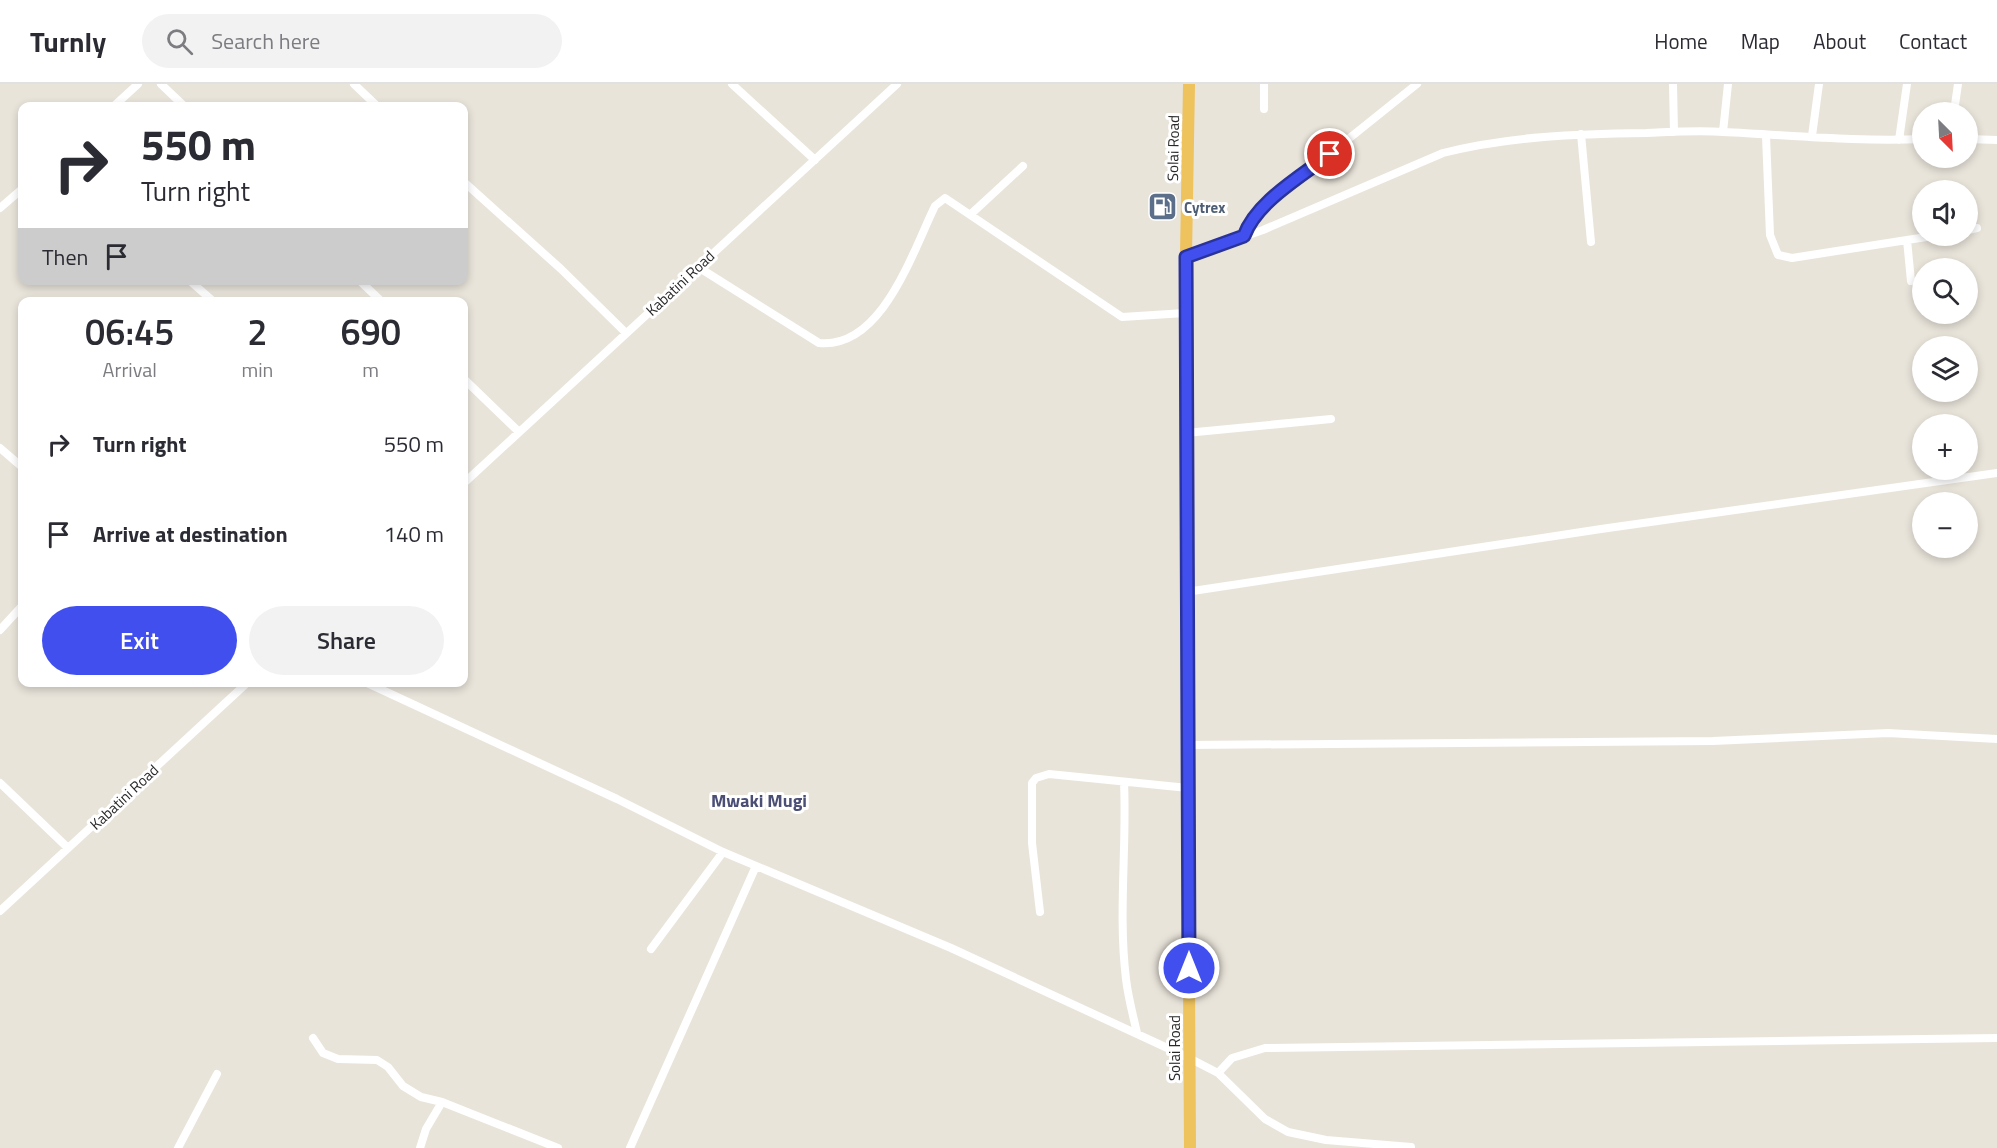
<!DOCTYPE html>
<html lang="en">
<head>
<meta charset="utf-8">
<style>
	:root { --surface:#fff; --page:#f2f2f3; --text:#2b2b33; --muted:#7c7c81; --line:#e1e1e2; --accent:#414fef }
	body { margin:0; font-family:"Titillium Web",sans-serif; background:var(--page); color:var(--text); height:100vh; display:flex; flex-direction:column; font-size:22px; white-space:nowrap }
	* { box-sizing:border-box; margin:0 }
	p { font-size:20px; color:var(--muted) }
	.icon { flex:none; width:33px; height:33px; fill:none; stroke:currentColor; stroke-width:2; stroke-linecap:round; stroke-linejoin:round }
	.map { position:relative; flex:1; overflow:hidden }
	.panel { position:absolute; left:18px; top:213px; width:450px; height:390px; display:flex; flex-direction:column; background:var(--surface); border-radius:12px; box-shadow:0 3px 9px #0003 }
	.panel>* { flex:none }
	.top-card { position:absolute; left:18px; top:18px; width:450px; height:183px; border-radius:12px; box-shadow:0 3px 9px #0003; background:#fff; color:var(--text); overflow:hidden }
	.needle { width:39px; rotate:156deg }
	.fabs { position:absolute; left:1912px; top:18px; display:grid; gap:12px }
	.fabs a { display:grid; place-items:center; width:66px; height:66px; border-radius:50%; background:var(--surface); box-shadow:0 3px 9px #0003; font-size:30px }
	.pin { position:absolute; display:grid; place-items:center; width:51px; height:51px; color:#fff; margin:-26px; border:3px solid #fff; border-radius:50%; box-shadow:0 2px 6px #0007 }
	.me { position:absolute; width:66px; margin:-33px; rotate:0deg; stroke-linejoin:round; filter:drop-shadow(0 0 4px #0008) }
	.turn { display:flex; align-items:center; gap:21px; height:126px; padding:0 24px; font-size:27px }
	.turn .icon { width:78px; height:78px; stroke-width:2.5 }
	.turn b { display:block; font-size:42px; line-height:51px }
	.then { display:flex; align-items:center; height:57px; padding:0 24px; background:#0003; gap:12px; font-size:22px }
	.eta { display:flex; justify-content:space-evenly; align-items:center; height:102px; text-align:center }
	.eta b { font-size:36px; font-weight:600; line-height:42px }
	.button { display:flex; gap:12px; margin-top:auto; padding:12px 24px }
	.button a { flex:1; height:69px; border-radius:36px; background:var(--accent); color:#fff; font-size:24px; font-weight:600; line-height:69px; text-align:center }
	.button a+a { background:var(--page); color:var(--text) }
	ul { padding:0; list-style:none }
	li { display:flex; align-items:center; gap:18px; height:90px; padding:0 24px }
	li div { flex:1 }
	li b { display:block; font-size:22px }
	li em { font-style:normal }
	header { display:flex; align-items:center; gap:36px; box-sizing:border-box; height:84px; padding:0 30px; background:var(--surface); border-bottom:2px solid var(--line) }
	header strong { font-size:28px }
	nav { display:flex; gap:33px; margin-inline-start:auto; font-size:21px }
	.search { width:420px; height:54px; background:var(--page); display:flex; align-items:center; gap:15px; box-sizing:border-box; padding:0 21px; border-radius:33px; color:var(--muted); font-size:22px }
	.map>svg:first-child { display:block }
	.lines { fill:none; stroke-linecap:round; stroke-linejoin:round }
	.minor { stroke:#fff; stroke-width:8 }
	.trunk { stroke:#eec25d; stroke-width:12 }
	.route-casing { stroke:#2a339b; stroke-width:15 }
	.route { stroke:#414fef; stroke-width:10 }
	.labels { text-anchor:middle; dominant-baseline:central; stroke-width:6; stroke-linejoin:round; paint-order:stroke }
	.street-label { font-size:15px; fill:#282828; stroke:#fff }
	.service-label { font-size:15px; font-weight:bold; fill:#4e5e75; stroke:#fff; text-anchor:start }
	.quarter-label { font-size:18px; font-weight:bold; fill:#4b4e75; stroke:#fff }
</style>
</head>
<body>
<header>
<strong>Turnly</strong>
<div class="search"><svg class="icon" aria-label="search" viewBox="0 0 24 24"><circle cx="10" cy="10" r="6"/><path d="M15 15l6 6"/></svg>Search here</div>
<nav><a>Home</a><a>Map</a><a>About</a><a>Contact</a></nav>
</header>
<div class="map">
<svg width="1997" height="1064" viewBox="0 0 1997 1064">
	<rect width="100%" height="100%" fill="#e9e4da"/>
	<g class="lines">
		<path class="minor" d="M 161,0 L 184,22
			M 354,0 L 377,22
			M 732,0 L 815,76
			M 1673,0 L 1674,48
			M 114,22 L 138,0
			M 1264,25 L 1264,0
			M 1954,28 L 1958,0
			M 1723,48 L 1728,0
			M 1581,50 L 1591,158
			M 1766,52 L 1770,151 L 1778,171 L 1792,174 L 1907,156
			M 1812,52 L 1819,0
			M 1968,55 L 1997,56
			M 1899,56 L 1907,0
			M 464,98 L 561,185 L 626,249
			M 0,124 L 22,105
			M 971,130 L 1023,82
			M 1968,146 L 1977,144
			M 1244,152 L 1250,136 L 1261,125 L 1417,0
			M 1186,173 L 1263,146 L 1443,69 C 1509,52 1579,50 1646,49 C 1672,48 1698,46 1723,48 C 1790,51 1857,58 1923,55
			M 698,183 L 819,259 C 882,265 912,169 935,122 L 945,114 L 1122,233 L 1185,229
			M 189,196 L 214,218
			M 359,196 L 382,218
			M 1911,197 L 1907,156 L 1933,152
			M 464,295 L 519,348
			M 1186,349 L 1331,335
			M 0,364 L 22,383
			M 464,399 L 897,0
			M 1186,508 L 1601,445 L 1997,389
			M 0,546 L 22,522
			M 365,598 L 617,715 L 723,768 L 951,864 L 1189,974 L 1218,989 L 1265,1035 L 1288,1048 L 1326,1056 L 1411,1063
			M 1188,661 L 1713,657 L 1888,649 L 1997,655
			M 1124,698 C 1127,763 1118,829 1126,895 C 1128,913 1133,931 1137,949
			M 0,699 L 68,764
			M 0,827 L 248,598
			M 1040,828 L 1032,759 L 1032,699 L 1036,694 L 1049,690 L 1188,704
			M 651,865 L 723,768
			M 313,954 L 323,969 L 338,975 L 377,976 L 388,983 L 403,1002 L 421,1013 L 442,1018 L 558,1064
			M 1218,989 L 1232,974 L 1265,964 L 1997,954
			M 178,1064 L 217,990
			M 420,1064 L 426,1045 L 442,1018
			M 630,1064 L 756,782"/>
		<path class="trunk" d="M 1189,0 L 1185,229 L 1190,1064"/>
	</g>
	<g class="lines">
		<defs>
			<path id="route" d="M 1189,884 L 1186,173 L 1244,152 C 1257,117 1301,93 1330,70"/>
		</defs>
		<use href="#route" class="route-casing"/>
		<use href="#route" class="route"/>
	</g>
	<defs>
		<symbol id="fuel-square" viewBox="-11 -11 22 22"><rect x="-9" y="-9" width="18" height="18" rx="4" fill="#5c6f8a" stroke="#fff"/><path d="M-5.5-6h7V0h2V4h1.3V-2.5L3-4.5l.8-.8L6-3V5H2.5V1h-1V6h-7ZM-4.2-4.7v3.2H.2V-4.7Z" fill="#fff"/></symbol>
	</defs>
	<g fill-rule="evenodd">
		<use href="#fuel-square" x="1146" y="106" width="33" height="33"/>
	</g>
	<g class="labels">
		<g class="street-label">
			<text transform="translate(1173 64) rotate(-89)">Solai Road</text>
			<text transform="translate(680 199) rotate(-43)">Kabatini Road</text>
			<text transform="translate(124 713) rotate(-43)">Kabatini Road</text>
			<text transform="translate(1174 964) rotate(-90)">Solai Road</text>
		</g>
		<g class="service-label">
			<text x="1184" y="123">Cytrex</text>
		</g>
		<g class="quarter-label">
			<text x="759" y="716">Mwaki Mugi</text>
		</g>
	</g>
</svg>
<div class="fabs">
<a><svg class="needle" viewBox="-14 -14 28 28"><path d="M0-13l5 13h-10z" fill="#e53935"/><path d="M0 13l5-13h-10z" fill="#7c7c81"/></svg></a>
<a><svg class="icon" aria-label="sound" viewBox="0 0 24 24"><path d="M4 9h4l5-4v14l-5-4H4zM17 9q2 3 0 6"/></svg></a>
<a><svg class="icon" aria-label="search" viewBox="0 0 24 24"><circle cx="10" cy="10" r="6"/><path d="M15 15l6 6"/></svg></a>
<a><svg class="icon" aria-label="layers" viewBox="0 0 24 24"><path d="M12 4l9 5-9 5-9-5zM3 14l9 5 9-5"/></svg></a>
<a>+</a>
<a>−</a>
</div>
<div class="pin" style="left:1330px;top:70px;background:#d93025"><svg class="icon" aria-label="arrive" viewBox="0 0 24 24"><path d="M6 21V4h12l-3 4 3 4H6"/></svg></div>
<svg class="me" style="left:1189px;top:884px" viewBox="-20 -20 40 40"><circle r="17" fill="#414fef" stroke="#fff" stroke-width="3"/><path d="M0-11L8 9 0 5-8 9z" fill="#fff"/></svg>
<div class="top-card">
<div class="turn"><svg class="icon" aria-label="right" viewBox="0 0 24 24"><path d="M7 20v-9h11M14 6l5 5-5 5"/></svg><div><b>550 m</b>Turn right</div></div>
<div class="then">Then<svg class="icon" aria-label="arrive" viewBox="0 0 24 24"><path d="M6 21V4h12l-3 4 3 4H6"/></svg></div>
</div>
<section class="panel">
<div class="eta">
<div><b>06:45</b><p>Arrival</p></div>
<div><b>2</b><p>min</p></div>
<div><b>690</b><p>m</p></div>
</div>
<ul>
<li><svg class="icon" aria-label="right" viewBox="0 0 24 24"><path d="M7 20v-9h11M14 6l5 5-5 5"/></svg><div><b>Turn right</b></div><em>550 m</em></li>
<li><svg class="icon" aria-label="arrive" viewBox="0 0 24 24"><path d="M6 21V4h12l-3 4 3 4H6"/></svg><div><b>Arrive at destination</b></div><em>140 m</em></li>
</ul>
<div class="button"><a>Exit</a><a>Share</a></div>
</section>
</div>
</body>
</html>
